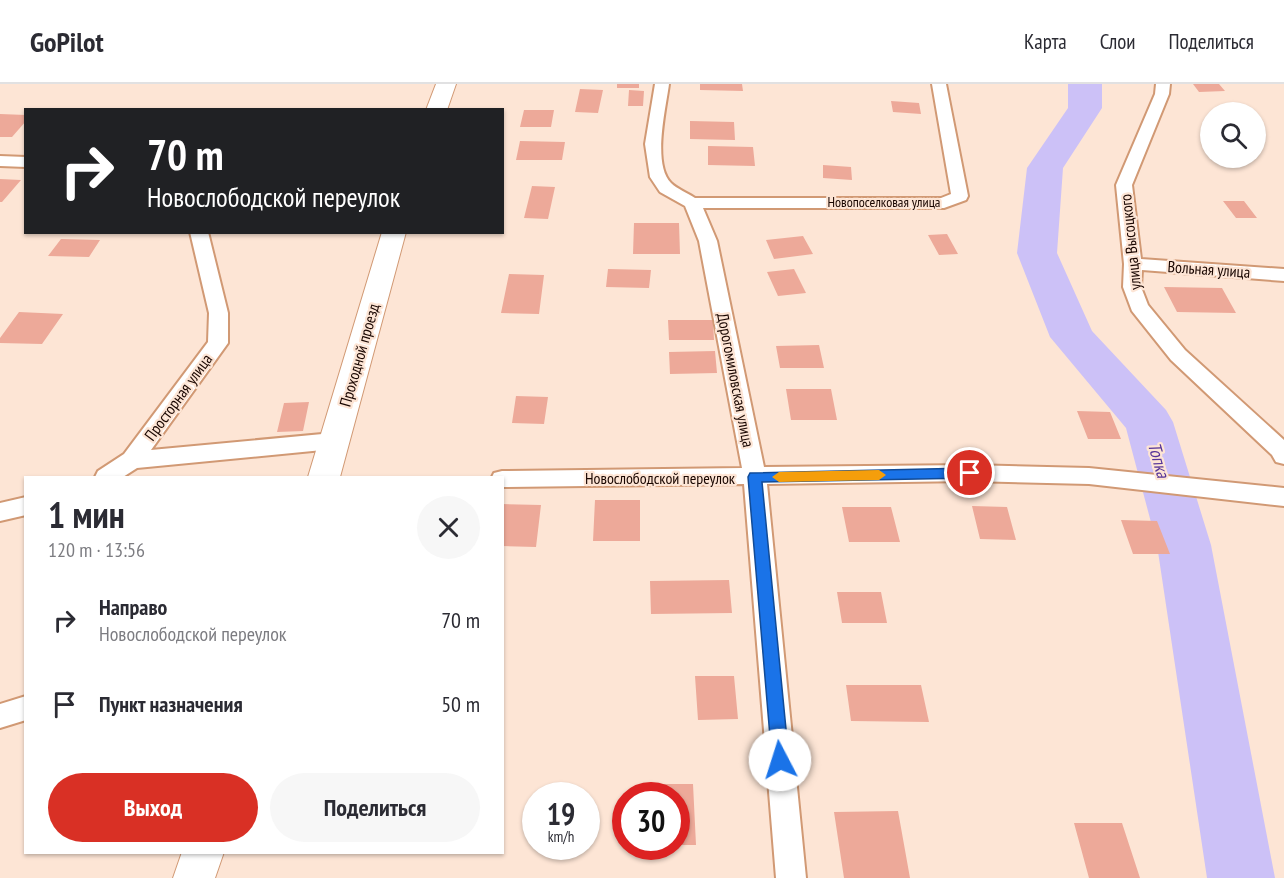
<!DOCTYPE html>
<html lang="ru">
<head>
<meta charset="utf-8">
<style>
	:root { --surface:#fff; --page:#f7f7f7; --text:#2b2b33; --muted:#7c7c81; --line:#e1e1e2; --accent:#d93025 }
	body { margin:0; font-family:"PT Sans Narrow",sans-serif; background:var(--page); color:var(--text); height:100vh; display:flex; flex-direction:column; font-size:22px; white-space:nowrap }
	* { box-sizing:border-box; margin:0 }
	p { font-size:20px; color:var(--muted) }
	.icon { flex:none; width:33px; height:33px; fill:none; stroke:currentColor; stroke-width:2; stroke-linecap:round; stroke-linejoin:round }
	.map { position:relative; flex:1; overflow:hidden }
	.side { position:absolute; left:24px; top:392px; width:480px; height:378px; display:flex; flex-direction:column; background:var(--surface); border-radius:0px; box-shadow:0 2px 4px #0004 }
	.side>* { flex:none }
	.guide { position:absolute; left:24px; top:24px; width:480px; height:126px; border-radius:0px; box-shadow:0 2px 4px #0004; background:#202124; color:#fff; overflow:hidden }
	.controls { position:absolute; left:1200px; top:18px; display:grid; gap:12px }
	.controls a { display:grid; place-items:center; width:66px; height:66px; border-radius:50%; background:var(--surface); box-shadow:0 2px 4px #0004; font-size:30px }
	.speed { position:absolute; left:522px; top:698px; display:flex; gap:12px; font-size:30px; font-weight:700; text-align:center }
	.speed>* { display:grid; place-content:center; width:78px; height:78px; border-radius:50%; background:var(--surface); box-shadow:0 2px 4px #0004; line-height:1 }
	.speed small { font-size:15px; font-weight:400 }
	.speed .limit { border:9px solid #d22; background:#fff; color:#111 }
	.pin { position:absolute; display:grid; place-items:center; width:51px; height:51px; color:#fff; margin:-26px; border:3px solid #fff; border-radius:50%; box-shadow:0 2px 6px #0007 }
	.me { position:absolute; width:66px; margin:-33px; rotate:355deg; stroke-linejoin:round; filter:drop-shadow(0 0 4px #0008) }
	.turn { display:flex; align-items:center; gap:21px; height:126px; padding:0 24px; font-size:27px }
	.turn .icon { width:78px; height:78px; stroke-width:2.5 }
	.turn b { display:block; font-size:42px; line-height:51px }
	.round { display:grid; place-items:center; flex:none; width:63px; height:63px; border-radius:32px; background:var(--page) }
	.head { display:flex; align-items:center; justify-content:space-between; height:102px; padding:0 24px }
	h1 { font-size:36px; font-weight:600; line-height:45px }
	.action { display:flex; gap:12px; margin-top:auto; padding:12px 24px }
	.action a { flex:1; height:69px; border-radius:36px; background:var(--accent); color:#fff; font-size:24px; font-weight:600; line-height:69px; text-align:center }
	.action a+a { background:var(--page); color:var(--text) }
	ul { padding:0; list-style:none }
	li { display:flex; align-items:center; gap:18px; height:84px; padding:0 24px }
	li div { flex:1 }
	li b { display:block; font-size:22px }
	li em { font-style:normal }
	header { display:flex; align-items:center; gap:36px; box-sizing:border-box; height:84px; padding:0 30px; background:var(--surface); border-bottom:2px solid var(--line) }
	header strong { font-size:28px }
	nav { display:flex; gap:33px; margin-inline-start:auto; font-size:21px }
	.map>svg:first-child { display:block }
	.lines { fill:none; stroke-linecap:round; stroke-linejoin:round }
	.river { fill:#ccc1f7; fill-rule:evenodd }
	.building { fill:#eda999 }
	.street-casing { stroke:#d19974; stroke-width:4 }
	.secondary-casing { stroke:#d19974; stroke-width:2 }
	.street { fill:#fff; fill-rule:evenodd }
	.secondary { fill:#fff; fill-rule:evenodd }
	.route { fill:#1a73e8; stroke:#114b97; stroke-width:1.5 }
	.slow { fill:#f59e0b }
	.labels { text-anchor:middle; dominant-baseline:central; stroke-width:4.5; stroke-linejoin:round; paint-order:stroke }
	.far-street-label { font-size:14px; fill:#190600; stroke:#fde5d5 }
	.street-label { font-size:16px; fill:#190600; stroke:#fde5d5 }
	.water-label { font-size:18px; font-style:italic; fill:#553397; stroke:#fde5d5 }
</style>
</head>
<body>
<header>
<strong>GoPilot</strong>
<nav><a>Карта</a><a>Слои</a><a>Поделиться</a></nav>
</header>
<div class="map">
<svg width="1284" height="794" viewBox="0 0 1284 794">
	<rect width="100%" height="100%" fill="#fde5d5"/>
	<g class="lines">
		<path class="river" d="M 1068,0 L 1102,0 L 1102,24 L 1063,84 L 1057,169 L 1092,247 L 1166,326 L 1173,338 L 1211,461 L 1275,794 L 1207,794 L 1157,461 L 1126,344 L 1050,253 L 1017,169 L 1027,84 L 1068,24 Z"/>
	</g>
	<path class="building" d="M 617,0 L 639,0 L 639,4 L 617,4 Z
		M 700,0 L 742,0 L 743,7 L 700,6 Z
		M 1193,0 L 1219,0 L 1225,7 L 1199,8 Z
		M 580,5 L 603,6 L 598,29 L 575,28 Z
		M 629,6 L 644,7 L 643,22 L 628,22 Z
		M 891,17 L 919,19 L 921,30 L 893,28 Z
		M 524,26 L 554,26 L 551,43 L 520,43 Z
		M 0,30 L 26,31 L 26,37 L 12,53 L 0,53 Z
		M 690,37 L 734,38 L 735,56 L 690,55 Z
		M 520,57 L 565,58 L 562,76 L 516,76 Z
		M 708,62 L 753,63 L 755,82 L 708,81 Z
		M 823,81 L 851,83 L 852,96 L 823,94 Z
		M 0,95 L 21,96 L 2,118 L 0,118 Z
		M 532,102 L 555,103 L 548,135 L 524,134 Z
		M 1223,117 L 1244,117 L 1257,134 L 1236,134 Z
		M 634,139 L 679,139 L 680,170 L 633,170 Z
		M 947,150 L 958,170 L 939,171 L 928,151 Z
		M 803,152 L 813,170 L 774,175 L 766,156 Z
		M 61,155 L 100,156 L 89,173 L 48,172 Z
		M 608,185 L 651,186 L 649,204 L 606,203 Z
		M 794,185 L 806,209 L 778,212 L 767,188 Z
		M 509,190 L 544,191 L 539,230 L 501,229 Z
		M 1164,203 L 1222,204 L 1236,229 L 1177,228 Z
		M 19,228 L 63,230 L 42,260 L 0,259 L 0,254 Z
		M 668,236 L 713,236 L 714,256 L 669,256 Z
		M 819,261 L 824,284 L 780,284 L 776,262 Z
		M 715,267 L 717,289 L 670,290 L 669,268 Z
		M 786,305 L 831,305 L 837,336 L 791,336 Z
		M 516,312 L 548,313 L 544,340 L 512,339 Z
		M 309,318 L 303,347 L 277,348 L 284,319 Z
		M 1077,327 L 1110,328 L 1121,355 L 1088,355 Z
		M 595,416 L 640,416 L 640,457 L 593,457 Z
		M 502,420 L 541,421 L 536,463 L 502,462 Z
		M 972,422 L 1007,423 L 1016,456 L 980,455 Z
		M 842,423 L 891,423 L 900,458 L 849,458 Z
		M 1121,436 L 1157,437 L 1170,470 L 1133,470 Z
		M 729,496 L 732,529 L 651,530 L 650,497 Z
		M 837,508 L 881,508 L 887,539 L 842,539 Z
		M 695,592 L 734,592 L 738,635 L 698,636 Z
		M 846,601 L 921,601 L 929,638 L 851,637 Z
		M 643,700 L 693,700 L 696,761 L 676,761 L 676,711 L 643,711 Z
		M 898,727 L 910,794 L 844,794 L 834,728 Z
		M 1074,739 L 1122,739 L 1140,794 L 1089,794 Z"/>
	<g class="lines">
		<defs>
			<path id="street" d="M 655,0 L 669,0 C 666,24 652,80 671,99 C 677,105 688,109 695,114 L 941,114 L 951,110 L 932,0 L 946,0 L 968,112 L 966,116 L 944,124 L 703,124 L 717,157 L 764,383 L 970,381 L 1089,384 L 1284,404 L 1284,422 L 1089,400 L 970,397 L 767,400 L 806,794 L 776,794 L 744,400 L 502,403 L 502,393 L 492,393 L 494,389 L 502,387 L 742,384 L 699,157 L 685,122 L 660,108 L 650,93 L 645,60 Z
				M 1156,0 L 1170,0 L 1169,10 L 1132,101 L 1141,175 L 1284,185 L 1284,197 L 1142,186 L 1141,203 L 1148,221 L 1185,266 L 1284,356 L 1284,380 L 1276,378 L 1272,371 L 1171,276 L 1132,227 L 1123,203 L 1124,180 L 1116,101 L 1155,10 Z
				M 0,72 L 26,73 L 26,83 L 0,82 Z
				M 190,148 L 208,148 L 228,229 L 228,259 L 151,366 L 333,349 L 341,351 L 344,357 L 341,363 L 333,365 L 137,384 L 123,393 L 95,393 L 98,387 L 124,370 L 208,258 L 209,229 Z
				M 26,413 L 26,431 L 0,437 L 0,419 Z
				M 26,612 L 26,636 L 0,644 L 0,620 Z"/>
			<path id="secondary" d="M 436,0 L 456,0 L 447,26 L 426,26 Z
				M 382,148 L 406,148 L 340,393 L 308,393 Z
				M 182,768 L 224,768 L 215,794 L 173,794 Z"/>
		</defs>
		<use href="#street" class="street-casing"/>
		<use href="#secondary" class="secondary-casing"/>
		<use href="#street" class="street"/>
		<use href="#secondary" class="secondary"/>
	</g>
	<path class="route" d="M 970,384 L 976,389 L 970,394 L 762,398 L 789,676 L 786,682 L 780,684 L 774,682 L 772,676 L 748,393 L 750,389 Z"/>
	<path class="slow" d="M 879,386 L 886,391 L 879,396 L 779,398 L 772,393 L 779,388 Z"/>
	<g class="labels">
		<g class="far-street-label">
			<text x="884" y="118">Новопоселковая улица</text>
		</g>
		<g class="street-label">
			<text transform="translate(1130 158) rotate(-96)">улица Высоцкого</text>
			<text transform="translate(1209 185) rotate(4)">Вольная улица</text>
			<text transform="translate(359 271) rotate(-74)">Проходной проезд</text>
			<text transform="translate(736 296) rotate(79)">Дорогомиловская улица</text>
			<text transform="translate(178 313) rotate(-54)">Просторная улица</text>
			<text x="660" y="394">Новослободской переулок</text>
		</g>
		<g class="water-label">
			<text transform="translate(1159 376) rotate(74)">Топка</text>
		</g>
	</g>
</svg>
<div class="controls">
<a><svg class="icon" aria-label="search" viewBox="0 0 24 24"><circle cx="10" cy="10" r="6"/><path d="M15 15l6 6"/></svg></a>
</div>
<div class="speed"><div>19<small>km/h</small></div><div class="limit">30</div></div>
<div class="pin" style="left:970px;top:389px;background:#d93025"><svg class="icon" aria-label="arrive" viewBox="0 0 24 24"><path d="M6 21V4h12l-3 4 3 4H6"/></svg></div>
<svg class="me" style="left:780px;top:676px" viewBox="-20 -20 40 40"><circle r="19" fill="#fff"/><path d="M0-13L10 11 0 6-10 11z" fill="#1a73e8"/></svg>
<div class="guide">
<div class="turn"><svg class="icon" aria-label="right" viewBox="0 0 24 24"><path d="M7 20v-9h11M14 6l5 5-5 5"/></svg><div><b>70 m</b>Новослободской переулок</div></div>
</div>
<section class="side">
<div class="head"><div><h1>1 мин</h1><p>120 m · 13:56</p></div><a class="round"><svg class="icon" aria-label="close" viewBox="0 0 24 24"><path d="M6 6l12 12M18 6L6 18"/></svg></a></div>
<ul>
<li><svg class="icon" aria-label="right" viewBox="0 0 24 24"><path d="M7 20v-9h11M14 6l5 5-5 5"/></svg><div><b>Направо</b><p>Новослободской переулок</p></div><em>70 m</em></li>
<li><svg class="icon" aria-label="arrive" viewBox="0 0 24 24"><path d="M6 21V4h12l-3 4 3 4H6"/></svg><div><b>Пункт назначения</b></div><em>50 m</em></li>
</ul>
<div class="action"><a>Выход</a><a>Поделиться</a></div>
</section>
</div>
</body>
</html>
